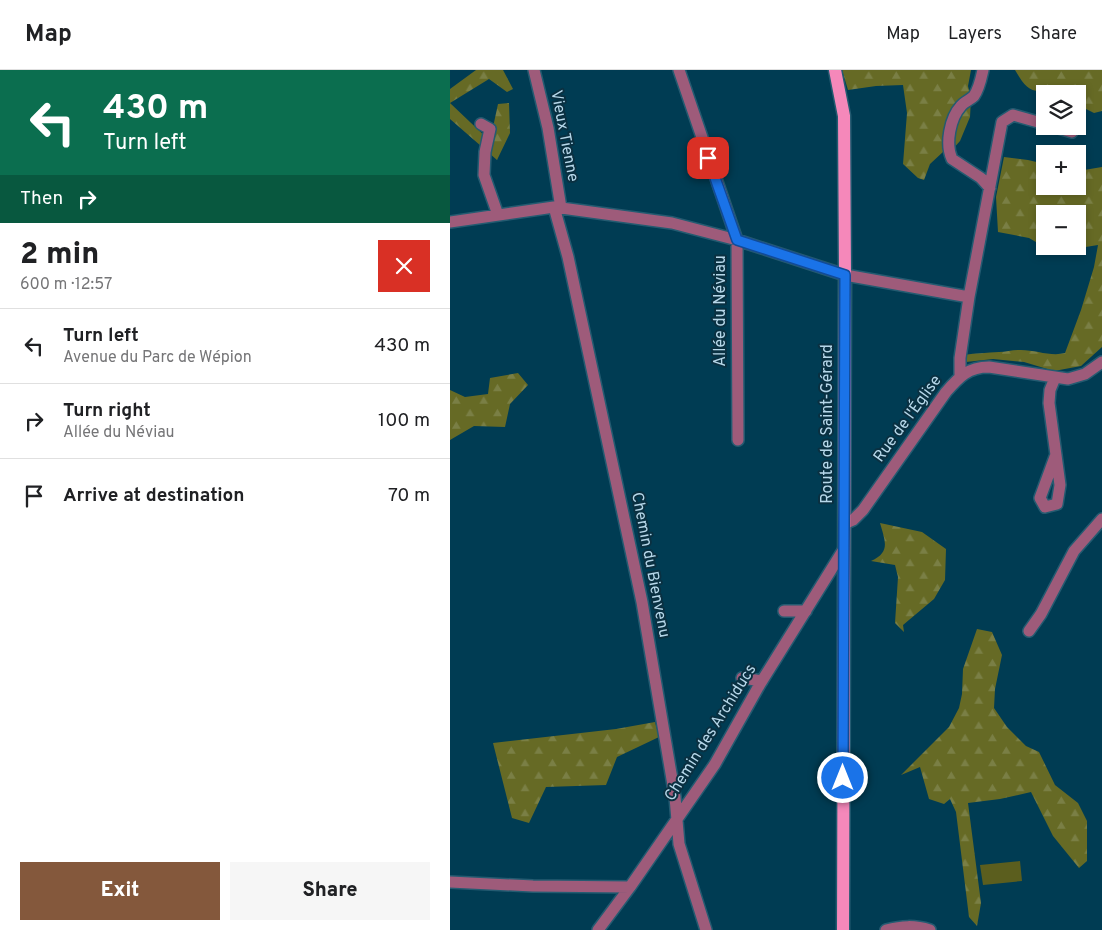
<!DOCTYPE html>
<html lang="en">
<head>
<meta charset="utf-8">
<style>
	:root { --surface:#fff; --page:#f6f6f6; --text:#202124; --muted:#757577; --line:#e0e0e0; --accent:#84583c }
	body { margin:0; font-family:Overpass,sans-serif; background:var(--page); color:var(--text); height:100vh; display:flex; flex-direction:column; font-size:19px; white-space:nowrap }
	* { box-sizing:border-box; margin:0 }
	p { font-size:16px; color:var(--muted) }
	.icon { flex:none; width:28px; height:28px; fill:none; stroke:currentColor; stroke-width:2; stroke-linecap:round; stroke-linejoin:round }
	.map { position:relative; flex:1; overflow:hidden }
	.panel { display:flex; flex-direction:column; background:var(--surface); width:450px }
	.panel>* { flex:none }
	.banner { background:#0b6e4f; color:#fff; overflow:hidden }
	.controls { position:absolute; left:586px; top:15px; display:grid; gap:10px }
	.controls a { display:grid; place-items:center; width:50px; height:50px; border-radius:0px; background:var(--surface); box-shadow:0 2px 8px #0003; font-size:25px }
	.pin { position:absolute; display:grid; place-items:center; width:42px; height:42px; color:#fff; margin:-21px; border-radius:10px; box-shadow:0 2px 8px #0006 }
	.me { position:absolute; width:55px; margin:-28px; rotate:0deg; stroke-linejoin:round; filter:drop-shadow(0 0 4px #0008) }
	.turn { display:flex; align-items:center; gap:18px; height:105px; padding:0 20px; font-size:22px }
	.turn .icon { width:65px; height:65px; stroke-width:2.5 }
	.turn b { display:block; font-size:35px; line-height:42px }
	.then { display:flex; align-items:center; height:48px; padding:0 20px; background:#0003; gap:10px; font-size:19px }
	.round { display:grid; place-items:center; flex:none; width:52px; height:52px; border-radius:0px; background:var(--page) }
	.headline { display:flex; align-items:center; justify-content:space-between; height:85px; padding:0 20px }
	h1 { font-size:30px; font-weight:800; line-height:38px }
	.primary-button { display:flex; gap:10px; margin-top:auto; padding:10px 20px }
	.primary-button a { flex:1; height:58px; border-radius:0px; background:var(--accent); color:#fff; font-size:20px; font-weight:800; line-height:58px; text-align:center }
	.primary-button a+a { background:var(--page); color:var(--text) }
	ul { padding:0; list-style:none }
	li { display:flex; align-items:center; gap:15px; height:75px; padding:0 20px; border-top:1px solid var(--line) }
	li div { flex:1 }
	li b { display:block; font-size:19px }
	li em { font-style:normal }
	header { display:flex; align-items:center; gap:30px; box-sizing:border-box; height:70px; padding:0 25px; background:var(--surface); border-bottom:1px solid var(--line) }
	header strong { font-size:24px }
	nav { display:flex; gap:28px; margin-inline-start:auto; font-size:18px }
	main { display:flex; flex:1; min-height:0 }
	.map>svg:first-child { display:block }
	.forest { fill:url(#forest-firs); fill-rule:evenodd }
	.green { fill:#5b5e1e }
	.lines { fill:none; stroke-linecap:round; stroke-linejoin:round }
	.minor-casing { stroke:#245b71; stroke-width:14 }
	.major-casing { stroke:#245b71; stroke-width:15 }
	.minor { stroke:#9e5b7a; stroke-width:11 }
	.major { stroke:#f588ba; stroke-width:12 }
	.route-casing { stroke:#114b97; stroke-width:12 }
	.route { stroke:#1a73e8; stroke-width:9 }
	.labels { text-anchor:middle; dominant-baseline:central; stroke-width:4; stroke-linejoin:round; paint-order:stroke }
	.street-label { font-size:16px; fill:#b6d7e9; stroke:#0a3041 }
</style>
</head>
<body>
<header>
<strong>Map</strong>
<nav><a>Map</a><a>Layers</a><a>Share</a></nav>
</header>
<main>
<section class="panel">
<div class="banner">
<div class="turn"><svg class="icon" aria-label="left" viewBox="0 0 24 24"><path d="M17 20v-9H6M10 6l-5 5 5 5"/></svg><div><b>430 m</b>Turn left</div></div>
<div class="then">Then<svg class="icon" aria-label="right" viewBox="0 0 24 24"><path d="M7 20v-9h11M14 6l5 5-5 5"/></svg></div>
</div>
<div class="headline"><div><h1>2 min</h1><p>600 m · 12:57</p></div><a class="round" style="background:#d93025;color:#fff"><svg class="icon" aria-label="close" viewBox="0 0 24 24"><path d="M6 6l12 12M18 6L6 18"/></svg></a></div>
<ul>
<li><svg class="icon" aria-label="left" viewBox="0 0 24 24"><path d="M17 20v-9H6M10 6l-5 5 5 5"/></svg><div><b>Turn left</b><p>Avenue du Parc de Wépion</p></div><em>430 m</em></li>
<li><svg class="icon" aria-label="right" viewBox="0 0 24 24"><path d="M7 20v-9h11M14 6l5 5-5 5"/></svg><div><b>Turn right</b><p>Allée du Néviau</p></div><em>100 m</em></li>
<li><svg class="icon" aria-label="arrive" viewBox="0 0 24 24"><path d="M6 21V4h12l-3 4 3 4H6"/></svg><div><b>Arrive at destination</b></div><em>70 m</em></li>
</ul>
<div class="primary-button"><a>Exit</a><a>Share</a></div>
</section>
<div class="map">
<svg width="652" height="860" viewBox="0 0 652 860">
	<defs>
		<pattern id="forest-firs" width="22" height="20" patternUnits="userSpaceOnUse" patternTransform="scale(1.25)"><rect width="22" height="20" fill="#666a25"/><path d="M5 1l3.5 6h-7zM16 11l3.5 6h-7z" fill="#7a7f45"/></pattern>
	</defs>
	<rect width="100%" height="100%" fill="#003c53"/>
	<path class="forest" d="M 26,0 L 53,0 L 63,19 L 57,22 L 39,9 L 0,33 L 40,71 L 48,34 L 59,33 L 60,63 L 47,90 L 0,49 L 0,19 Z
		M 392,0 L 521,0 L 518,16 L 521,29 L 520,47 L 510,71 L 502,80 L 494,81 L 480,94 L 474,110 L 468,108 L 453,94 L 457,43 L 453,15 L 426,16 L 398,20 Z
		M 565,0 L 652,0 L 652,41 L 644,43 L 628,35 L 628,24 L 616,24 L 608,18 C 582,24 578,22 565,0 Z
		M 554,87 L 578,90 L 595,94 L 595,116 L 628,116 L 628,101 L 652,97 L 652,277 L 631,296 L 604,301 L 574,292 L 543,289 L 516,292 L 514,285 C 526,283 537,283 549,282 C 555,282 562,280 568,280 C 584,279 600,287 615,283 L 631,240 L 644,197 L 648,175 L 617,180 L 598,179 L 579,168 L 548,162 L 546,127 ZM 595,144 L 628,144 L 628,176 L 595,176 Z
		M 68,303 L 78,315 L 60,334 L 55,357 L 24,356 L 0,370 L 0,320 L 15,327 L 38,324 L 40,308 Z
		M 430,453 L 472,462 L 496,479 L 495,510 L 484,529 L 453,555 L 454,562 L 445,553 L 448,507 L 445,495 L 421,491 C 441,482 435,471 430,453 Z
		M 527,559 L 542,562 L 552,585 L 545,619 L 544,638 L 557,657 L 576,676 L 589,682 L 605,715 L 628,733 L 637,751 L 637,791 L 629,798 L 603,766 L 581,722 L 550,729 L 518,733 L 531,833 L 527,856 L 519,847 L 506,742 L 500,729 L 494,734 L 479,729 L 470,697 L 451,705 L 499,657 L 509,638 L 512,624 L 513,599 Z
		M 205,652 L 209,667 L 167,687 L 156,715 L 96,717 L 79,753 L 62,748 L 43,673 L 166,659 Z"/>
	<path class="green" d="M 570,791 L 572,811 L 533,815 L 530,795 Z"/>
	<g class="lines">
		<defs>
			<path id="minor" d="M 84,0 L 98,58 L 111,138
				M 229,0 L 287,170 L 288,370
				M 533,0 C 531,9 529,19 524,26 C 520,30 514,32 511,36 C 500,48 495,74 502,89 L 531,108 L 540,118
				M 31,54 L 40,59 L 35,82 L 34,105 L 48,145
				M 602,56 L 622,62
				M 104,137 L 118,187 L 192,532 L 225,727 L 229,774 L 256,860
				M 0,152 L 104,137 L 222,153 L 287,170 L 395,205 L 519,227
				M 510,306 L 510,288 L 519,227 L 552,52 L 563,45 L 595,54
				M 605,308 L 600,320 L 599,333 L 610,415 L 607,434 L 595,437 L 590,428 L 605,387
				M 394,454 L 403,450 L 413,440 L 496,322 C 509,307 518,297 539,297 L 618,309 L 635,304 L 652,292
				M 334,541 L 356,541
				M 579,561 L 591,544 L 624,481 L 652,449
				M 292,608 L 312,611
				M 0,812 L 83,816 L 180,817
				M 148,860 L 180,817 L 265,694 L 310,614 L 394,479
				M 436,860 C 452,856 464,855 480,860"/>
			<path id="major" d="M 385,0 L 394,46 L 395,205 L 393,860"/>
		</defs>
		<use href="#minor" class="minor-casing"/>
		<use href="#major" class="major-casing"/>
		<use href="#minor" class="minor"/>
		<use href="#major" class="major"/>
	</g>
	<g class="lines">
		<defs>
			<path id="route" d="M 258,88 L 287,170 L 395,205 L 393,708"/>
		</defs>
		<use href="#route" class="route-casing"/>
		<use href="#route" class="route"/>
	</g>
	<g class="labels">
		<g class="street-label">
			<text transform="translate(114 66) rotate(79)">Vieux Tienne</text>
			<text transform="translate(271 241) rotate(-90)">Allée du Néviau</text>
			<text transform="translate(458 349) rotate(-54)">Rue de l'Église</text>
			<text transform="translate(378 354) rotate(-90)">Route de Saint-Gérard</text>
			<text transform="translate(200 495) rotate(79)">Chemin du Bienvenu</text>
			<text transform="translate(261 663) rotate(-58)">Chemin des Archiducs</text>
		</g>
	</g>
</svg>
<div class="controls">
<a><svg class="icon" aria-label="layers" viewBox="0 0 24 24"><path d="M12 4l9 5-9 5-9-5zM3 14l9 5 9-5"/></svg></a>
<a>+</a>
<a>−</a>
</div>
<div class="pin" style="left:258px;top:88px;background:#d93025"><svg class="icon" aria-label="arrive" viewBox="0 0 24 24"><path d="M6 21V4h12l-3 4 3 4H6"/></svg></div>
<svg class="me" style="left:393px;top:708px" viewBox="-20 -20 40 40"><circle r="17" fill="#1a73e8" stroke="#fff" stroke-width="3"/><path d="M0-11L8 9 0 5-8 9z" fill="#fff"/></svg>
</div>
</main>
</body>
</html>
